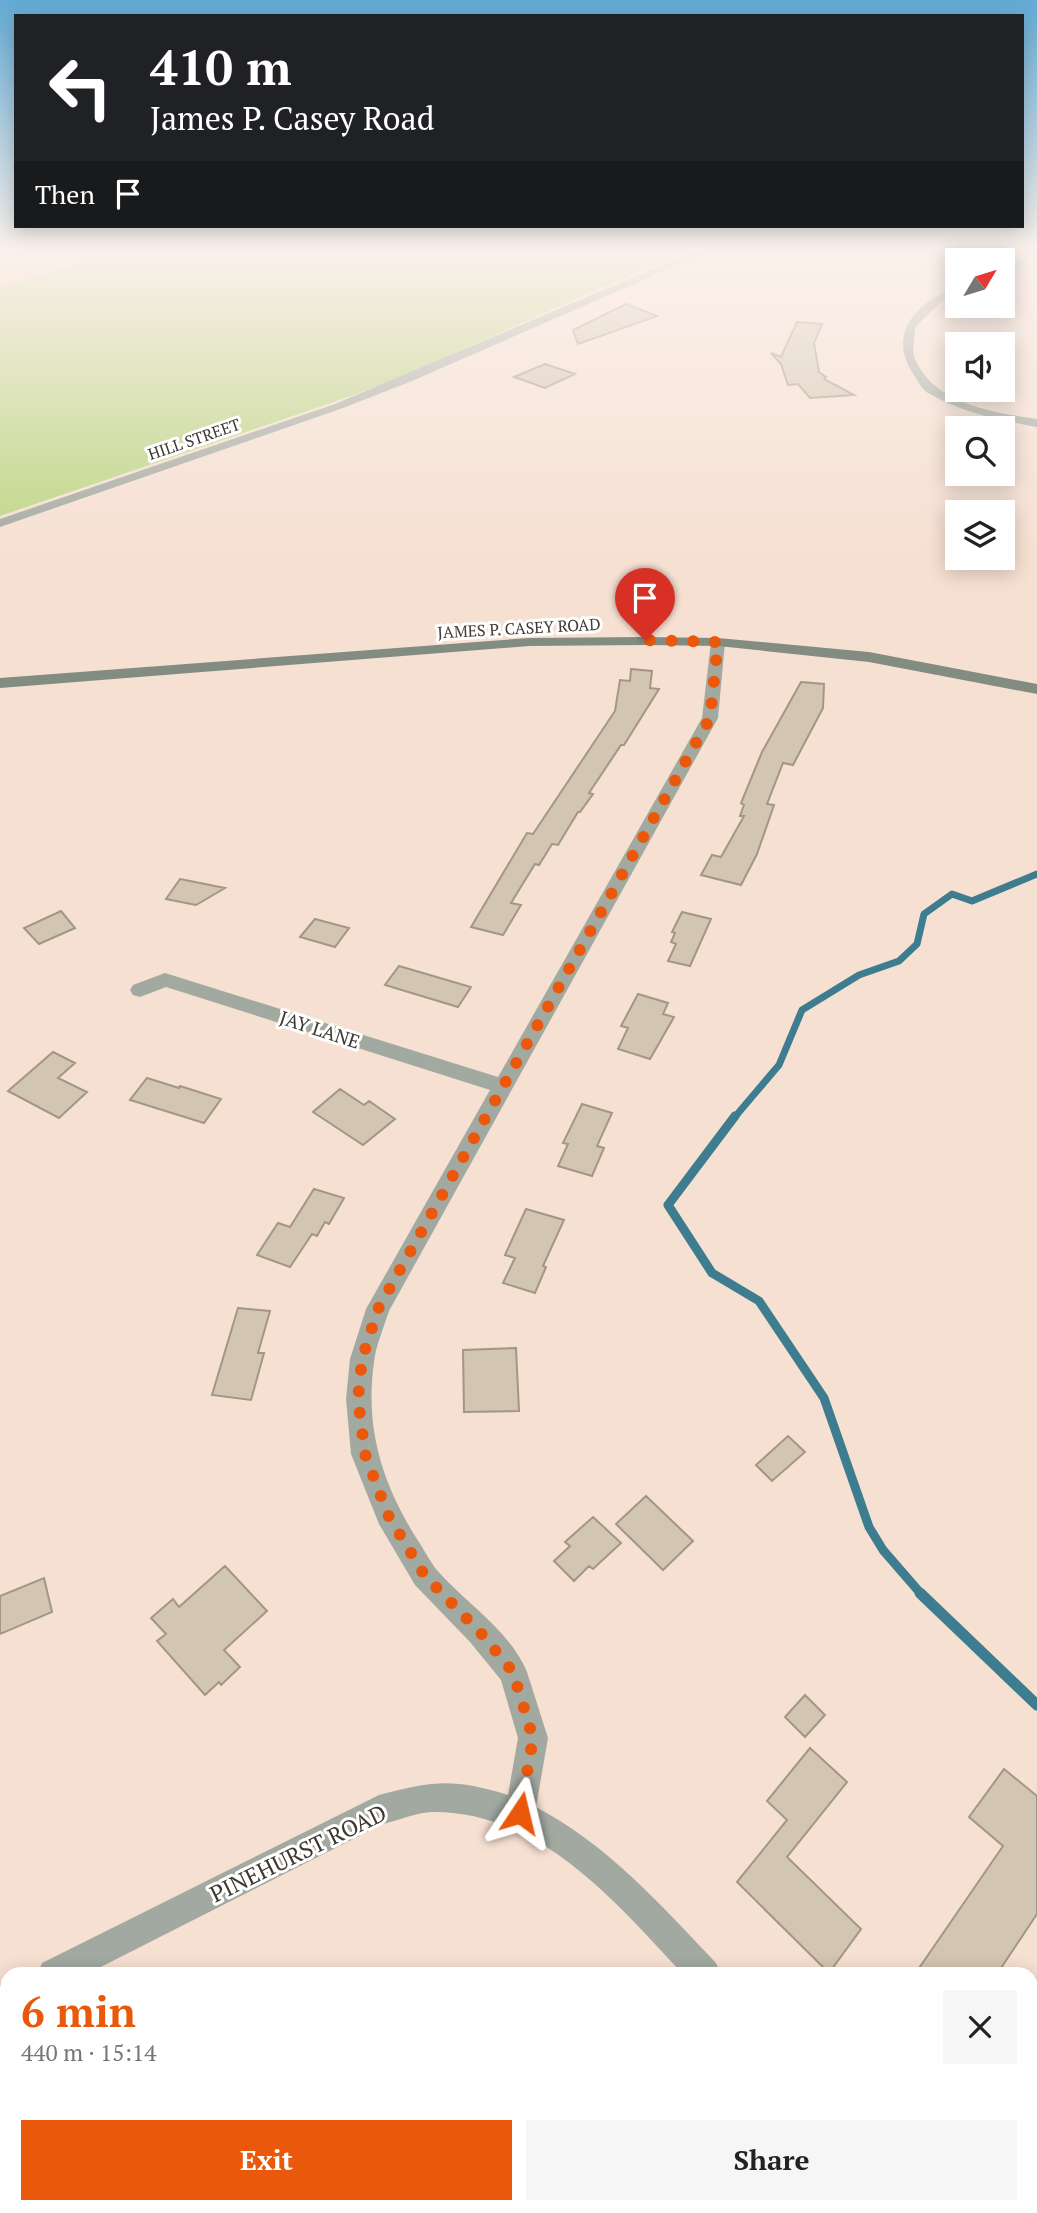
<!DOCTYPE html>
<html lang="en">
<head>
<meta charset="utf-8">
<style>
	:root { --surface:#fff; --page:#f6f6f6; --text:#222; --muted:#767676; --accent:#ea580c }
	body { margin:0; font-family:"PT Serif",serif; background:var(--page); color:var(--text); height:100vh; display:flex; flex-direction:column; font-size:26px; white-space:nowrap }
	* { box-sizing:border-box; margin:0 }
	p { font-size:23px; color:var(--muted) }
	.icon { flex:none; width:38px; height:38px; fill:none; stroke:currentColor; stroke-width:2; stroke-linecap:round; stroke-linejoin:round }
	.map { position:relative; flex:1; overflow:hidden }
	.details { position:absolute; left:0px; top:1967px; width:1038px; height:247px; display:flex; flex-direction:column; background:var(--surface); border-radius:21px 21px 0 0; box-shadow:0 4px 18px #0003 }
	.details>* { flex:none }
	.hud { position:absolute; left:14px; top:14px; width:1010px; height:214px; border-radius:0px; box-shadow:0 4px 18px #0003; background:#202124; color:#fff; overflow:hidden }
	.needle { width:46px; rotate:52deg }
	.controls { position:absolute; left:945px; top:248px; display:grid; gap:14px }
	.controls a { display:grid; place-items:center; width:70px; height:70px; border-radius:0px; background:var(--surface); box-shadow:0 4px 18px #0003; font-size:35px }
	.pin { position:absolute; display:grid; place-items:center; width:60px; height:60px; color:#fff; margin:-72px -30px; border-radius:50% 50% 50% 0; rotate:-45deg; box-shadow:0 0 7px #0007 }
	.pin .icon { rotate:45deg }
	.me { position:absolute; width:77px; margin:-38px; rotate:10deg; stroke-linejoin:round; filter:drop-shadow(0 0 5px #0008) }
	.turn { display:flex; align-items:center; gap:24px; height:147px; padding:0 21px; font-size:32px }
	.turn .icon { width:91px; height:91px; stroke-width:2.5 }
	.turn b { display:block; font-size:49px; line-height:60px }
	.then { display:flex; align-items:center; height:66px; padding:0 21px; background:#0003; gap:14px; font-size:26px }
	.round { display:grid; place-items:center; flex:none; width:74px; height:74px; border-radius:0px; background:var(--page) }
	.head { display:flex; align-items:center; justify-content:space-between; height:119px; padding:0 21px }
	h1 { font-size:42px; font-weight:600; line-height:52px; color:var(--accent) }
	.primary-button { display:flex; gap:14px; margin-top:auto; padding:14px 21px }
	.primary-button a { flex:1; height:80px; border-radius:0px; background:var(--accent); color:#fff; font-size:28px; font-weight:600; line-height:80px; text-align:center }
	.primary-button a+a { background:var(--page); color:var(--text) }
	.map>svg:first-child { display:block }
	.built { fill:#efd2bf }
	.green { fill:#bbd583 }
	.lines { fill:none; stroke-linecap:round; stroke-linejoin:round }
	.stream-far2 { stroke:#3d7d8f; stroke-width:7 }
	.stream-far1 { stroke:#3d7d8f; stroke-width:9 }
	.stream { stroke:#3d7d8f; stroke-width:11 }
	.building { fill:#d2c5b1; stroke:#a39683; stroke-width:2 }
	.street { fill:#a2a9a1; fill-rule:evenodd }
	.secondary { fill:#828c81; fill-rule:evenodd }
	.route { stroke:#ea580c; stroke-width:12; stroke-dasharray:0 21.6 }
	.labels { text-anchor:middle; dominant-baseline:central; stroke-width:6; stroke-linejoin:round; paint-order:stroke }
	.far-street-label { font-size:16px; fill:#3f3731; stroke:#fff }
	.street-label { font-size:19px; fill:#3f3731; stroke:#fff }
	.near-street-label { font-size:23px; fill:#3f3731; stroke:#fff }
</style>
</head>
<body>
<div class="map">
<svg width="1037" height="2213" viewBox="0 0 1037 2213">
	<rect width="100%" height="100%" fill="#f6e0d2"/>
	<path class="built" d="M 0,250 L 126,250 L 0,287 Z"/>
	<path class="green" d="M 126,250 L 693,250 L 595,290 L 406,375 L 351,396 L 0,516 L 0,287 Z"/>
	<g class="lines">
		<path class="stream-far2" d="M 734,1118 L 779,1065 L 802,1010 L 859,975 L 899,961 L 917,944 L 924,914 L 952,894 L 972,901 L 1037,874"/>
		<path class="stream-far1" d="M 735,1116 L 668,1205 L 712,1273 L 759,1301 L 824,1398 L 869,1527 L 883,1550 L 922,1595"/>
		<path class="stream" d="M 920,1593 L 1037,1705"/>
	</g>
	<path class="building" d="M 626,304 L 657,316 L 578,344 L 573,330 Z
		M 797,322 L 822,324 L 814,343 L 819,372 L 826,377 L 824,379 L 854,395 L 810,398 L 798,384 L 788,385 L 781,364 L 771,353 L 781,357 Z
		M 545,364 L 575,374 L 545,388 L 514,377 Z
		M 631,669 L 652,671 L 650,688 L 659,689 L 624,745 L 621,745 L 589,793 L 593,794 L 580,812 L 578,812 L 558,845 L 552,844 L 539,865 L 535,864 L 511,903 L 521,905 L 503,935 L 471,927 L 527,833 L 533,834 L 615,711 L 620,680 L 630,681 Z
		M 801,682 L 824,684 L 823,708 L 793,765 L 783,763 L 767,804 L 774,805 L 757,854 L 741,885 L 701,875 L 712,855 L 721,857 L 744,816 L 740,816 L 744,805 L 741,803 L 762,752 Z
		M 180,879 L 225,888 L 196,905 L 166,899 Z
		M 61,911 L 75,928 L 39,944 L 24,928 Z
		M 682,912 L 711,919 L 690,966 L 668,961 L 676,944 L 671,942 L 675,933 L 672,932 Z
		M 315,919 L 349,928 L 335,947 L 300,937 Z
		M 399,966 L 440,978 L 471,987 L 458,1007 L 385,985 Z
		M 638,994 L 668,1003 L 663,1014 L 674,1017 L 650,1059 L 618,1049 L 628,1028 L 621,1026 Z
		M 53,1052 L 75,1063 L 58,1078 L 87,1092 L 59,1118 L 8,1091 Z
		M 147,1078 L 179,1088 L 180,1086 L 221,1099 L 204,1123 L 130,1100 Z
		M 340,1089 L 364,1105 L 369,1101 L 395,1119 L 363,1145 L 313,1112 Z
		M 582,1104 L 612,1113 L 597,1146 L 604,1148 L 592,1176 L 558,1166 L 568,1144 L 563,1143 Z
		M 314,1189 L 344,1198 L 329,1224 L 325,1222 L 317,1236 L 312,1234 L 290,1267 L 257,1255 L 278,1223 L 290,1227 Z
		M 526,1209 L 564,1220 L 543,1266 L 546,1267 L 535,1293 L 503,1283 L 515,1258 L 505,1255 Z
		M 238,1308 L 270,1311 L 258,1353 L 264,1353 L 251,1400 L 212,1395 Z
		M 516,1348 L 519,1411 L 464,1412 L 463,1350 Z
		M 788,1436 L 805,1452 L 772,1481 L 756,1465 Z
		M 646,1496 L 693,1541 L 663,1570 L 616,1524 Z
		M 593,1517 L 621,1543 L 593,1569 L 589,1566 L 574,1581 L 554,1561 L 570,1546 L 565,1542 Z
		M 225,1566 L 267,1611 L 224,1650 L 240,1667 L 221,1685 L 219,1682 L 205,1695 L 157,1641 L 166,1634 L 151,1618 L 173,1599 L 179,1607 Z
		M 44,1578 L 52,1612 L 0,1634 L 0,1596 Z
		M 805,1695 L 825,1715 L 805,1737 L 785,1717 Z
		M 810,1748 L 847,1782 L 787,1857 L 861,1929 L 829,1973 L 737,1882 L 787,1820 L 767,1801 Z
		M 1004,1769 L 1037,1796 L 1037,1914 L 997,1974 L 915,1974 L 1003,1846 L 969,1817 Z"/>
	<g class="lines">
		<path class="street" d="M 698,250 L 712,250 L 412,381 L 343,408 L 0,527 L 0,519 L 335,404 Z
			M 1022,260 L 1027,263 L 1025,265 L 1003,275 L 1003,268 Z
			M 957,288 L 957,295 L 942,301 L 915,327 C 915,336 911,351 915,359 C 935,405 993,412 1037,419 L 1037,427 C 998,420 963,413 928,393 C 921,389 917,379 912,372 C 887,333 919,299 957,288 Z
			M 718,638 L 725,642 L 718,718 L 389,1311 C 384,1327 376,1345 374,1362 C 365,1427 381,1480 415,1536 C 422,1546 428,1558 435,1568 C 464,1602 510,1630 527,1672 L 548,1738 L 536,1807 C 608,1845 661,1905 716,1963 L 721,1974 L 683,1974 C 615,1902 542,1813 435,1812 C 417,1812 400,1820 383,1824 L 87,1974 L 37,1974 L 42,1963 L 379,1795 C 434,1781 452,1778 508,1795 L 518,1738 L 501,1680 L 470,1642 L 415,1585 L 379,1524 L 351,1454 L 346,1399 L 350,1359 L 366,1309 L 490,1090 L 166,987 L 140,997 L 133,995 L 130,990 L 133,985 L 165,973 L 498,1077 L 702,718 L 711,642 Z
			M 7,1981 L 7,2015 L 0,2017 L 0,1983 Z
			M 913,2207 L 951,2207 L 954,2213 L 916,2213 Z"/>
		<path class="secondary" d="M 645,637 L 718,638 L 869,652 L 1037,684 L 1037,694 L 869,662 L 718,646 L 645,645 L 529,646 L 0,688 L 0,678 L 529,638 Z"/>
	</g>
	<linearGradient id="sky" x2="0" y2="1"><stop stop-color="#63aad4"/><stop offset="0.45" stop-color="#fbf1eb"/><stop offset="1" stop-color="#fbf1eb" stop-opacity="0"/></linearGradient>
	<rect width="1037" height="560" fill="url(#sky)"/>
	<g class="lines">
		<path class="route" d="M 520,1813 L 533,1738 L 513,1672 L 480,1632 L 425,1576 L 388,1515 L 365,1454 L 358,1399 L 362,1359 L 378,1309 L 710,718 L 718,642 L 645,640"/>
	</g>
	<g class="labels">
		<g class="far-street-label">
			<text transform="translate(194 439) rotate(-19)">HILL STREET</text>
			<text transform="translate(519 628) rotate(-3)">JAMES P. CASEY ROAD</text>
		</g>
		<g class="street-label">
			<text transform="translate(320 1029) rotate(18)">JAY LANE</text>
		</g>
		<g class="near-street-label">
			<text transform="translate(298 1853) rotate(-26)">PINEHURST ROAD</text>
		</g>
	</g>
</svg>
<div class="controls">
<a><svg class="needle" viewBox="-14 -14 28 28"><path d="M0-13l5 13h-10z" fill="#e53935"/><path d="M0 13l5-13h-10z" fill="#767676"/></svg></a>
<a><svg class="icon" aria-label="sound" viewBox="0 0 24 24"><path d="M4 9h4l5-4v14l-5-4H4zM17 9q2 3 0 6"/></svg></a>
<a><svg class="icon" aria-label="search" viewBox="0 0 24 24"><circle cx="10" cy="10" r="6"/><path d="M15 15l6 6"/></svg></a>
<a><svg class="icon" aria-label="layers" viewBox="0 0 24 24"><path d="M12 4l9 5-9 5-9-5zM3 14l9 5 9-5"/></svg></a>
</div>
<div class="pin" style="left:645px;top:640px;background:#d93025"><svg class="icon" aria-label="arrive" viewBox="0 0 24 24"><path d="M6 21V4h12l-3 4 3 4H6"/></svg></div>
<svg class="me" style="left:520px;top:1813px" viewBox="-20 -20 40 40"><path d="M0-17L14 15 0 8-14 15z" fill="#ea580c" stroke="#fff" stroke-width="4"/></svg>
<div class="hud">
<div class="turn"><svg class="icon" aria-label="left" viewBox="0 0 24 24"><path d="M17 20v-9H6M10 6l-5 5 5 5"/></svg><div><b>410 m</b>James P. Casey Road</div></div>
<div class="then">Then<svg class="icon" aria-label="arrive" viewBox="0 0 24 24"><path d="M6 21V4h12l-3 4 3 4H6"/></svg></div>
</div>
<section class="details">
<div class="head"><div><h1>6 min</h1><p>440 m · 15:14</p></div><a class="round"><svg class="icon" aria-label="close" viewBox="0 0 24 24"><path d="M6 6l12 12M18 6L6 18"/></svg></a></div>
<div class="primary-button"><a>Exit</a><a>Share</a></div>
</section>
</div>
</body>
</html>
